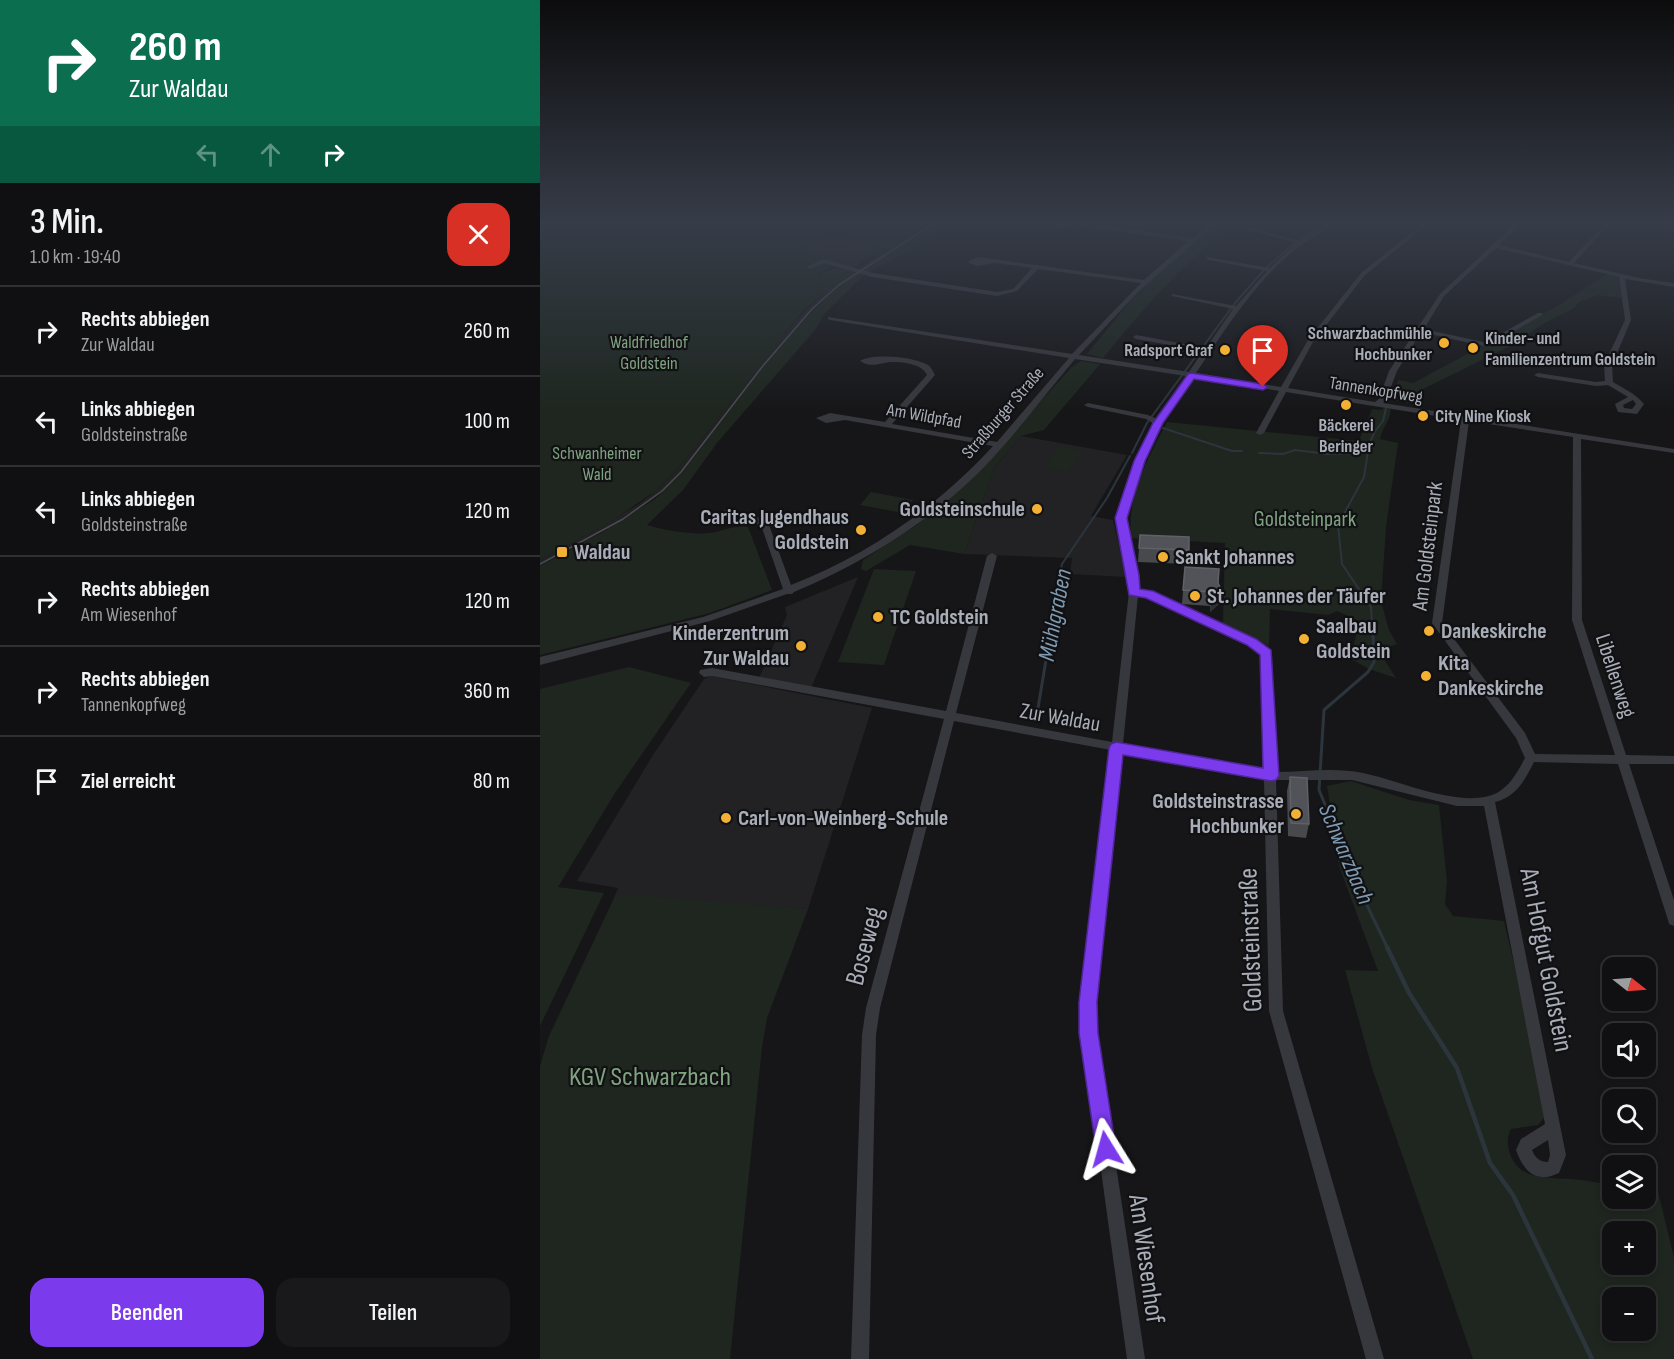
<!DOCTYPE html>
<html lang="de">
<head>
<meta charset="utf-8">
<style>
	:root { --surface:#101012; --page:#19191b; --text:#f1f3f6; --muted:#9c9d9f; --line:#303032; --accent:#7c3aed }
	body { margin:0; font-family:"Sofia Sans Condensed",sans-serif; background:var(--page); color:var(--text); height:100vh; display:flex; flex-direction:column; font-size:22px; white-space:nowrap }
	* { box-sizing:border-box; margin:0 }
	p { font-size:20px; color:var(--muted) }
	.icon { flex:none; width:33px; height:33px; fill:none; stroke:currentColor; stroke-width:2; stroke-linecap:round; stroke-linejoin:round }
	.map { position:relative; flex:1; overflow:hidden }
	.sheet { display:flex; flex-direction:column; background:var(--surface); width:540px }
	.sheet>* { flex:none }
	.guide { background:#0b6e4f; color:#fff; overflow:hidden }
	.needle { width:39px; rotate:107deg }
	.controls { position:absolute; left:1062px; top:957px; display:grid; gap:12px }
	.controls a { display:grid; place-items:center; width:54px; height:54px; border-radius:12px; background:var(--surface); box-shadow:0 3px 9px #0003,0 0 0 2px var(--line); font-size:30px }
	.pin { position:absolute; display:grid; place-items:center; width:51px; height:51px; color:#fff; margin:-62px -26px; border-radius:50% 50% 50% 0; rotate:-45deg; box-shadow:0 0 6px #0007 }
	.pin .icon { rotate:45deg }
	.me { position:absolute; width:66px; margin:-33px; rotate:352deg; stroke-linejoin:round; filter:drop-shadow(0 0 4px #0008) }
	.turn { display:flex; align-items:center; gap:21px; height:126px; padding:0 30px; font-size:27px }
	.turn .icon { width:78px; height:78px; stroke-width:2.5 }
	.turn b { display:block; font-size:42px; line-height:51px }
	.lanes { display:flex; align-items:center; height:57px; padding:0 30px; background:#0003; justify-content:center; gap:30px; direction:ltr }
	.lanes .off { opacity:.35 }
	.round { display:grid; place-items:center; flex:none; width:63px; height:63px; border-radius:18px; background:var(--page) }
	.overview { display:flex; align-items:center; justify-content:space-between; height:102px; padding:0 30px }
	h1 { font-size:36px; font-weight:600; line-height:45px }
	.cta { display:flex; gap:12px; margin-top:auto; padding:12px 30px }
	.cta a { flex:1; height:69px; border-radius:18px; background:var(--accent); color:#fff; font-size:24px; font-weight:600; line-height:69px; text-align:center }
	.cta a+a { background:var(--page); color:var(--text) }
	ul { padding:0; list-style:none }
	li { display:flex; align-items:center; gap:18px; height:90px; padding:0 30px; border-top:2px solid var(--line) }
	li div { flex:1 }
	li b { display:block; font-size:22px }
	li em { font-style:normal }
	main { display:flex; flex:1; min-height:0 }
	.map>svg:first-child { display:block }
	.built { fill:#222225 }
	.green { fill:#1e261f; fill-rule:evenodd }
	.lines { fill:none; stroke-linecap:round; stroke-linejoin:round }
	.stream-far2 { stroke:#2c353c; stroke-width:2 }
	.stream-far1 { stroke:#2c353c; stroke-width:3 }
	.stream { stroke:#2c353c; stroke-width:4.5 }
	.street { fill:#37383d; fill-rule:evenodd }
	.tram { stroke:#4a4c52; stroke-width:1.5 }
	.wall { fill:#47494d }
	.shaded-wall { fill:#2f3033 }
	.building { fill:#525359; stroke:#5f6168; stroke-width:1.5 }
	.route { fill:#7c3aed; stroke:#51269a; stroke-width:1.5 }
	.poi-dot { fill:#f2b134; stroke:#111113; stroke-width:2 }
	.labels { text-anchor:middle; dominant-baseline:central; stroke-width:4.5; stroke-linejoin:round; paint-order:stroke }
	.far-poi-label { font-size:18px; font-weight:bold; fill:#a8adb8; stroke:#111113; text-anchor:end }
	.far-park-label { font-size:18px; fill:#7fa381; stroke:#111113 }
	.far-street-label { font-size:18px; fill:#a8adb8; stroke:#111113 }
	.poi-label { font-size:22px; font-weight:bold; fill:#a8adb8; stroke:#111113; text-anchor:start }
	.park-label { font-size:22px; fill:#7fa381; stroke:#111113 }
	.street-label { font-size:22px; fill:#a8adb8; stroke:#111113 }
	.water-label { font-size:24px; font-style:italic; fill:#7f9bb3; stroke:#111113 }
	.near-street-label { font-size:27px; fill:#a8adb8; stroke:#111113 }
	.near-park-label { font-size:27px; fill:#7fa381; stroke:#111113 }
</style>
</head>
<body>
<main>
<section class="sheet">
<div class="guide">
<div class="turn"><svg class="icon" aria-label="right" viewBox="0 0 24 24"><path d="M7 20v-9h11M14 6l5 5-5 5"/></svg><div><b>260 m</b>Zur Waldau</div></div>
<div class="lanes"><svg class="icon off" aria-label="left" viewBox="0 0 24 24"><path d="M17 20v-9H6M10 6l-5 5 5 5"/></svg><svg class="icon off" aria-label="ahead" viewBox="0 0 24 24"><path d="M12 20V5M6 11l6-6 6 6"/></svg><svg class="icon" aria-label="right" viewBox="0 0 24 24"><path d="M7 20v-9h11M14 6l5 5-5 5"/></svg></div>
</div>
<div class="overview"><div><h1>3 Min.</h1><p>1.0 km · 19:40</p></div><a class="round" style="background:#d93025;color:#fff"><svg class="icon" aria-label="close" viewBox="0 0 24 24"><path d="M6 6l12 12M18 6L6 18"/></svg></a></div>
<ul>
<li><svg class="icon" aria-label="right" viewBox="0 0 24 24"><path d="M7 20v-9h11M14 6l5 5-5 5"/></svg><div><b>Rechts abbiegen</b><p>Zur Waldau</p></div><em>260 m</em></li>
<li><svg class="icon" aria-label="left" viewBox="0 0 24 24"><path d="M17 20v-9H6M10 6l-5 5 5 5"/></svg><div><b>Links abbiegen</b><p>Goldsteinstraße</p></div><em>100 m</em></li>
<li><svg class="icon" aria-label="left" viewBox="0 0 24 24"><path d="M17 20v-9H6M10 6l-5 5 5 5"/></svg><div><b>Links abbiegen</b><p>Goldsteinstraße</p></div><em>120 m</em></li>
<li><svg class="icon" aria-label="right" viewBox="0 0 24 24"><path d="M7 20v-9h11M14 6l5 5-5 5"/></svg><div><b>Rechts abbiegen</b><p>Am Wiesenhof</p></div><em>120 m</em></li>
<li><svg class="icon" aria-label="right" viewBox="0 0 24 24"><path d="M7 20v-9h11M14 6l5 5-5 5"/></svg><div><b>Rechts abbiegen</b><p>Tannenkopfweg</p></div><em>360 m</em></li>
<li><svg class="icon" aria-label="arrive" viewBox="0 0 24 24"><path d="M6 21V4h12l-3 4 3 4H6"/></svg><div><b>Ziel erreicht</b></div><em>80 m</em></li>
</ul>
<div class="cta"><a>Beenden</a><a>Teilen</a></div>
</section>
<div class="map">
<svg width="1134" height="1359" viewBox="0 0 1134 1359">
	<rect width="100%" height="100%" fill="#161618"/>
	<path class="built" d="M 390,222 L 397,222 L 307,281 L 287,296 L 251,334 L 143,472 L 124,491 L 84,520 L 0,566 L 0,560 L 99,504 L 117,490 L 141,465 L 218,366 L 260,316 L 282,295 L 284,289 L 276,277 L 278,274 L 295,268 L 307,269 L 313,272 Z
		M 292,234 L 342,248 L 313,268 L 257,252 Z
		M 481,436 L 587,455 L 551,516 L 573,520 L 586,577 L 530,574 L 532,558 L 424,554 L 454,468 Z
		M 318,577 L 271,688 L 219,678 L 247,615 L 245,607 Z
		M 171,676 L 332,708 L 268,909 L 74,898 L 78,888 L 37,881 L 113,755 L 164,679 Z"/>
	<path class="green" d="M 0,222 L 390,222 L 336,257 L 330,255 L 341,248 L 292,234 L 258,252 L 299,264 L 280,272 L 276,277 L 284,289 L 282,295 L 263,311 L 141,465 L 117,490 L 70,522 L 0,560 Z
		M 397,222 L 453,222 L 439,232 L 399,235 L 324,275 L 285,313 L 275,330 L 177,443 L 143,490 L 107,525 C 121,530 155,535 170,533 C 184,531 194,525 208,527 L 232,590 L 170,613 L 0,655 L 0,566 L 63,532 L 115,499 L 143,472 L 223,367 L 251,334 L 287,297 L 305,282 Z
		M 678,222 L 702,222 C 647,256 604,308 563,358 L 547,354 L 597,293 Z
		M 292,270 L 306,271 L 310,275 L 289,289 L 280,277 L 284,272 Z
		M 1067,274 L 1078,277 L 1082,298 L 1058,295 L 1039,302 L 1034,308 L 1003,324 L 970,346 L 873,394 L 871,403 L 852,400 L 858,380 L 873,383 L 1021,304 Z
		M 541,361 L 560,364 L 504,430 L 481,436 L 454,468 L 424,554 L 370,545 L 326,571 L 321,569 L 323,560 L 378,524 L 425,485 L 532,367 Z
		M 843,408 L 851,409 C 849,423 842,428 840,439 L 858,443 L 846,527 L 841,601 L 849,630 L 857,644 L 839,651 L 856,678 L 829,669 L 811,659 L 819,621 L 797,611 L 788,615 L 730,609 L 729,646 L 683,623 L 685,543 L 591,538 C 587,494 608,459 627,422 L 819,441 L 832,409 L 842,410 Z
		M 519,446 L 543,451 L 528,472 L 504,467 Z
		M 331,492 L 373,500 L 363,513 L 320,505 Z
		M 334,569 L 376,571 L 344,665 L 298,662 Z
		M 89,667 L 151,683 L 75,793 L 18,887 L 64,893 L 0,1026 L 0,689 Z
		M 811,781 L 869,800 L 899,805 L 907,881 L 905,904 L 913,916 L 964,921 L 982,998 L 1004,1118 L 998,1125 L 971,1129 C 967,1136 967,1143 969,1151 C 978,1181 1006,1177 1031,1179 C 1045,1180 1059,1183 1072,1185 L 1072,1198 L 1106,1198 L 1106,1190 L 1118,1191 L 1134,1258 L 1134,1359 L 933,1359 L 832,1068 L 805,970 L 838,971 L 799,866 L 788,792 L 787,786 ZM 1072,1232 L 1106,1232 L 1106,1264 L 1072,1264 ZM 1072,1298 L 1106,1298 L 1106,1330 L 1072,1330 Z
		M 76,894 L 268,909 L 227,1018 L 222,1047 L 190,1359 L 0,1359 L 0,1066 L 9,1036 Z"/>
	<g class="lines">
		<path class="stream-far2" d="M 623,428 L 692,451 L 702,451
			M 592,453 L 607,423 L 695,303 L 725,269 L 754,243 L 788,222
			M 719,453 L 743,454 L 755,450 L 787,454 L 828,453
			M 510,637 L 522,564 L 567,498 L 590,456
			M 833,637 L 831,607 L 802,564 L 798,525 L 824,477 L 829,445 L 835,431 L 843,421 L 846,408"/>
		<path class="stream-far1" d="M 833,636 L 834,662 L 828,672 L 784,710 L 779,790 L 825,901 L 848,949
			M 496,720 L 510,636"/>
		<path class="stream" d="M 847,947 L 869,993 L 917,1068
			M 918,1071 L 950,1163 L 973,1195 L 1052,1359"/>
		<path class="street" d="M 523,222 L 578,227 L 652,238 L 672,222 L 678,222 L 597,293 L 539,355 L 649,372 L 663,351 L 596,339 L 593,337 L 596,335 L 666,348 L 693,309 L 632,296 L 632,294 L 696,306 L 727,271 L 669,260 L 666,258 L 667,257 L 730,268 L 756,243 L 706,229 L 706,227 L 760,241 L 791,222 L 797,222 C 787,232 770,238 758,247 C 717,279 684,331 656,373 L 741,387 L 768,340 L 821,273 L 885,222 L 891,222 L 825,275 L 773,342 L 748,388 L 835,402 L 839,399 L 849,371 L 900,294 L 977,222 L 983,222 L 959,245 L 1029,262 L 1066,222 L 1072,222 L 1034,263 L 1099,278 L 1134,283 L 1134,287 L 1085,279 L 1091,320 L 1072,365 L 1073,382 C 1084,389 1095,393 1104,404 L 1097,414 L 1078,412 L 1075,404 L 1088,397 L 1068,385 L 1056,386 L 998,377 L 994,375 L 998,373 L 1056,382 L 1065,381 L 1064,365 L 1085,320 L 1079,277 L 956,248 L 904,296 L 884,329 L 943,342 L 948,341 L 998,313 L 1002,313 L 1002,315 L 952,344 L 943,346 L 881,332 L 857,371 L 846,400 L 843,403 L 1134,449 L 1134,453 L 1041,439 L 1042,620 L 1086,755 L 1134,756 L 1134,764 L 1089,764 L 1134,900 L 1134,926 L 1129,924 L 1128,920 L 1078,764 L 994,762 C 985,780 976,797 955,802 L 1026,1155 L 1019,1173 C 996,1184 984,1172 976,1150 L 981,1139 L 1005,1124 L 944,806 L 917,806 L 812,780 L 736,780 L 743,1011 L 844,1359 L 826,1359 L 729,1011 L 724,779 L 582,753 L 554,1018 L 605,1359 L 587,1359 L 540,1018 L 571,750 L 414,721 L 340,1008 L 336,1035 L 329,1359 L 311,1359 L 322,1035 L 326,1008 L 404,719 L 172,676 L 164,677 L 159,673 L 160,670 L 172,668 L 406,711 L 447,556 L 452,553 L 457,556 L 416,713 L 572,742 L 589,592 L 588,575 L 577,517 L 596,461 L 614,424 L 606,419 L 548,407 L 544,405 L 548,403 L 608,415 L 617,419 L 646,376 L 535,359 C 498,403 464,451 421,489 C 372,533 314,567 254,592 L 252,594 L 247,594 L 170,621 L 0,665 L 0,657 L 163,617 L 243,589 L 222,528 L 214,522 L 183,515 L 183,511 L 186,510 L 220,518 L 229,525 L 251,585 C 328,555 397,507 453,446 L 305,420 L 286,423 L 276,418 L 290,413 L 345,422 L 387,375 C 382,364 364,362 353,362 C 340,362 332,369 320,361 C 333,353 372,357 386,364 C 391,366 392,370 395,375 L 352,424 L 457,442 L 529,358 L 290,320 L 288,319 L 288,317 L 532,354 L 601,283 L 498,269 L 477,291 L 457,296 L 332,277 L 284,263 L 270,269 L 267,267 L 283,259 L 333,273 L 457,292 L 473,289 L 492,268 L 455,263 L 437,266 L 429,263 L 429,261 L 438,257 L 604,280 L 648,241 L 538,226 L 514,229 L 507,224 ZM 653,377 L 739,391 L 716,433 L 720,435 L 724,433 L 746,392 L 921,420 L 892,623 L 976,738 L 985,758 C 978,771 971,785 957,793 C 923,810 858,780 823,773 C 794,767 765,772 736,772 L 732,653 L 731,651 L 715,640 L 611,592 L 599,590 L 598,575 L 585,517 L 604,461 L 622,423 ZM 1093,400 L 1096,404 L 1092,409 L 1084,408 L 1083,405 ZM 929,421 L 1033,437 L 1032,620 L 1075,755 L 995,754 L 985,733 L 902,623 ZM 598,596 L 606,597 L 707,644 L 722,654 L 724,770 L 583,744 ZM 1008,1140 L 1010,1155 L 1008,1162 C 1000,1162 995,1158 992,1150 Z"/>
		<path class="tram" d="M 0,564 L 83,519 L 122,491 L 141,472 L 222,367 L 272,309 L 299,285 L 396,222"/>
	</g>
	<path class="wall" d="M 649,537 L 648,564 L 598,562 L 599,548 Z
		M 645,567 L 678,583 L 680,603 L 670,612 L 670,606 L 642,604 Z
		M 750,777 L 769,824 L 766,838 L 748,836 L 747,791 Z"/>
	<path class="shaded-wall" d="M 681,589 L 680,603 L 670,612 L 671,598 Z"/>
	<path class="building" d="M 600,535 L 649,537 L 649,550 L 599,548 Z
		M 645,567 L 679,569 L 678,583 L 681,589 L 671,598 L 671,592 L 643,590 Z
		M 750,777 L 767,778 L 769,824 L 751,823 Z"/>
	<linearGradient id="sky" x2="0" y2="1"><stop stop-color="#0c0c0d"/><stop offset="0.54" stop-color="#363c48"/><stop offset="1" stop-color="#363c48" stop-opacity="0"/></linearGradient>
	<rect width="1134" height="412" fill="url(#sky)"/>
	<path class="route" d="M 651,373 L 723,384 L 728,387 L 723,390 L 654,379 L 623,423 L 605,461 L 587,518 L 599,575 L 600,589 L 613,591 L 716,639 L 731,650 L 739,776 L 736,780 L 731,781 L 583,755 L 557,1002 L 558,1033 L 576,1149 L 573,1157 L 566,1159 L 559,1157 L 556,1149 L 539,1033 L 539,1002 L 569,748 L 571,744 L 576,742 L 723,768 L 720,655 L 707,645 L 606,598 L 589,595 L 575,518 L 594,461 L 613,423 L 648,374 Z"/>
	<g class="poi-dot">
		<circle cx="904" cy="343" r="6"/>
		<circle cx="933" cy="348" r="6"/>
		<circle cx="685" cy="350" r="6"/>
		<circle cx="806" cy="405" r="6"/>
		<circle cx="883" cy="416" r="6"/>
		<circle cx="497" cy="509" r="6"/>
		<circle cx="321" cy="530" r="6"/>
		<rect x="16" y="546" width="12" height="12" rx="3"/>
		<circle cx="623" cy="557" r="6"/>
		<circle cx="655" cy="596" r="6"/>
		<circle cx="338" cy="617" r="6"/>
		<circle cx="889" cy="631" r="6"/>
		<circle cx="764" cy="639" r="6"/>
		<circle cx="261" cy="646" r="6"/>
		<circle cx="886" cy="676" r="6"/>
		<circle cx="756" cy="814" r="6"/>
		<circle cx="186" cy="818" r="6"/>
	</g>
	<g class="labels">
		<g class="far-poi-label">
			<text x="892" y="333">Schwarzbachmühle<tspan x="892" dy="21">Hochbunker</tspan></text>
			<text x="945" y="338" text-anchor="start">Kinder- und<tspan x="945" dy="21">Familienzentrum Goldstein</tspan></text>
			<text x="673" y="350">Radsport Graf</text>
			<text x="895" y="416" text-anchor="start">City Nine Kiosk</text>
			<text x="806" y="425" text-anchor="middle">Bäckerei<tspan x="806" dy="21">Beringer</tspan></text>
		</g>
		<g class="far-park-label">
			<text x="109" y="342">Waldfriedhof<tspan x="109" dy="21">Goldstein</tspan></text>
			<text x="57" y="453">Schwanheimer<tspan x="57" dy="21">Wald</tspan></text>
		</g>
		<g class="far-street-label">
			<text transform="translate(836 390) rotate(9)">Tannenkopfweg</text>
			<text transform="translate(463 413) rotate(-49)">Straßburger Straße</text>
			<text transform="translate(384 416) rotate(10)">Am Wildpfad</text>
		</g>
		<g class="poi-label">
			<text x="485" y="509" text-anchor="end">Goldsteinschule</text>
			<text x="309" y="517" text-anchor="end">Caritas Jugendhaus<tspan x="309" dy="25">Goldstein</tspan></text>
			<text x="34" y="552">Waldau</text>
			<text x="635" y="557">Sankt Johannes</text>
			<text x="667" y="596">St. Johannes der Täufer</text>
			<text x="350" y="617">TC Goldstein</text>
			<text x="776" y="626">Saalbau<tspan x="776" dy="25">Goldstein</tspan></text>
			<text x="901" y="631">Dankeskirche</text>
			<text x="249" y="633" text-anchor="end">Kinderzentrum<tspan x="249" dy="25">Zur Waldau</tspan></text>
			<text x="898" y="663">Kita<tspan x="898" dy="25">Dankeskirche</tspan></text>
			<text x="744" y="801" text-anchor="end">Goldsteinstrasse<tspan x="744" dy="25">Hochbunker</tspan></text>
			<text x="198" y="818">Carl-von-Weinberg-Schule</text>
		</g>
		<g class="park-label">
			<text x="765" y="519">Goldsteinpark</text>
		</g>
		<g class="street-label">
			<text transform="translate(888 546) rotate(-83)">Am Goldsteinpark</text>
			<text transform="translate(1075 676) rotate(72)">Libellenweg</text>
			<text transform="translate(520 718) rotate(10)">Zur Waldau</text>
		</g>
		<g class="water-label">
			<text transform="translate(515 615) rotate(-79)">Mühlgraben</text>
			<text transform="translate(806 854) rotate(67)">Schwarzbach</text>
		</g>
		<g class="near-street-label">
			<text transform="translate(711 940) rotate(-92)">Goldsteinstraße</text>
			<text transform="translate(325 946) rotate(-75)">Boseweg</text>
			<text transform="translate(1006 960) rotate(79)">Am Hofgut Goldstein</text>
			<text transform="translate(606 1259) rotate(82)">Am Wiesenhof</text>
		</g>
		<g class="near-park-label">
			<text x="110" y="1077">KGV Schwarzbach</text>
		</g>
	</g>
</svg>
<div class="controls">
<a><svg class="needle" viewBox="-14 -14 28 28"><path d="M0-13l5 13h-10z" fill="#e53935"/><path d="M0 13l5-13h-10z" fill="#9c9d9f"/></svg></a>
<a><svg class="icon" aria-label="sound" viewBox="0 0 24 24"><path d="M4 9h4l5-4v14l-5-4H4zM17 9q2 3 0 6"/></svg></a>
<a><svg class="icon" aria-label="search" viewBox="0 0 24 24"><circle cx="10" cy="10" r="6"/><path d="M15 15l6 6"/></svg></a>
<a><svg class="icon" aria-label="layers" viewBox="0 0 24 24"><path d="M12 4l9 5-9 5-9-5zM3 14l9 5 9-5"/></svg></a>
<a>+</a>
<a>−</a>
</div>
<div class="pin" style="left:723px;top:387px;background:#d93025"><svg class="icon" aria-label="arrive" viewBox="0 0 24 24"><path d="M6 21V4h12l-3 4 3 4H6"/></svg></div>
<svg class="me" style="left:566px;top:1149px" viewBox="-20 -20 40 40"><path d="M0-17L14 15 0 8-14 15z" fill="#7c3aed" stroke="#fff" stroke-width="4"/></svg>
</div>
</main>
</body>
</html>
